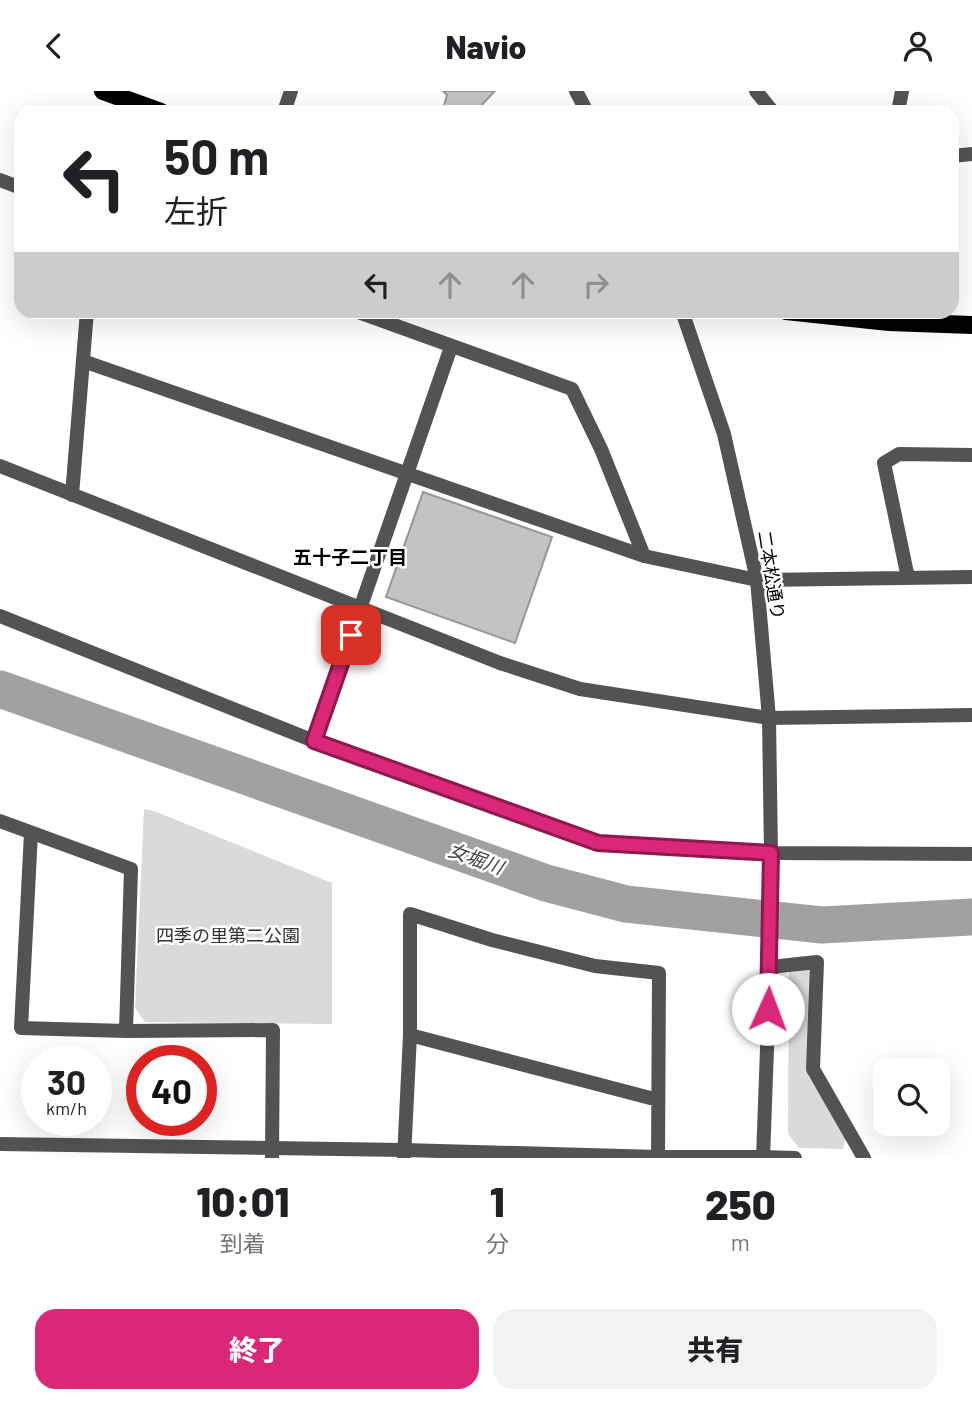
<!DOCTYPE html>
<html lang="ja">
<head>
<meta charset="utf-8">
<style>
	:root { --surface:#fff; --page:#f2f2f2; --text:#202124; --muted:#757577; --accent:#db2777 }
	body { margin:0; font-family:Barlow,"Noto Sans JP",sans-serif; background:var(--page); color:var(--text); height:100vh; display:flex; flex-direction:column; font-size:26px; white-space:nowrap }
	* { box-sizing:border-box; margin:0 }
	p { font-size:23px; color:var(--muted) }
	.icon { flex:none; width:38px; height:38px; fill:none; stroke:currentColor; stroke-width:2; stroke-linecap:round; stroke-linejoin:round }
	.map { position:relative; height:1067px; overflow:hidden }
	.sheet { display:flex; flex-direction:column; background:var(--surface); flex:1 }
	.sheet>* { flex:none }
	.banner { position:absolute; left:14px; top:14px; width:945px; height:214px; border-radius:21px; box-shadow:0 7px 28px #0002; background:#fff; color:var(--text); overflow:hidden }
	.tools { position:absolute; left:873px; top:968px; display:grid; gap:14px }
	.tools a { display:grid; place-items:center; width:77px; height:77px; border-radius:14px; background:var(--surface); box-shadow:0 7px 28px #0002; font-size:35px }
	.speed { position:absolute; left:21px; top:954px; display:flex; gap:14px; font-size:35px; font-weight:700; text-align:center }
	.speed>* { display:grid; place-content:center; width:91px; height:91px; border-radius:50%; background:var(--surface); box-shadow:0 7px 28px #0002; line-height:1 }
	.speed small { font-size:18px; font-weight:400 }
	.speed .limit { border:10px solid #d22; background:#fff; color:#111 }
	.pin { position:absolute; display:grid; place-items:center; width:60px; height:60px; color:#fff; margin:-30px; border-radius:14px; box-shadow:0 4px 10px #0006 }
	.me { position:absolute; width:77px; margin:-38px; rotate:2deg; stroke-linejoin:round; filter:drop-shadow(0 0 5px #0008) }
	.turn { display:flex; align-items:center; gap:24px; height:147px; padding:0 35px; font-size:32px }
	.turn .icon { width:91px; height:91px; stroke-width:2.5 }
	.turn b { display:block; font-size:49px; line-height:60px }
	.lanes { display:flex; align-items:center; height:66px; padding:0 35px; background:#0003; justify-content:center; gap:35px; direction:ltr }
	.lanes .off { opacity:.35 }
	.eta { display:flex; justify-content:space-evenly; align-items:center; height:119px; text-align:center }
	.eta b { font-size:42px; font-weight:800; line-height:49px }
	.cta { display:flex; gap:14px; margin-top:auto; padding:14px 35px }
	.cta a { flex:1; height:80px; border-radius:21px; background:var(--accent); color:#fff; font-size:28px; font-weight:800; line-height:80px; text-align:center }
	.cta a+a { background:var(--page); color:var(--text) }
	header { display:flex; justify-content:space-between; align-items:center; height:91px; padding:0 35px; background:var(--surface); font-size:32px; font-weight:800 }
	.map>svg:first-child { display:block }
	.green { fill:#dadada }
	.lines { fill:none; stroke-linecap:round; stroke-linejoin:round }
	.river { stroke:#a1a1a1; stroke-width:37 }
	.building { fill:#c3c3c3; stroke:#979797; stroke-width:2 }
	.minor { stroke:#535353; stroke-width:14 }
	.tertiary { stroke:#535353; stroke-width:14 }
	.primary { stroke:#000; stroke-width:18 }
	.route-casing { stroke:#8e194d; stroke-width:18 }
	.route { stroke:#db2777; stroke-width:12 }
	.labels { text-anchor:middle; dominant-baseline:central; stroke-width:5; stroke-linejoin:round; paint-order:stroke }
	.street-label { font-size:18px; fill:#000; stroke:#fff }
	.park-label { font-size:18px; fill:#313131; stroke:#fff }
	.neighbourhood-label { font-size:19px; font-weight:bold; fill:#000; stroke:#fff }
	.water-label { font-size:19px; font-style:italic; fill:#424242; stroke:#fff }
</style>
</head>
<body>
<header><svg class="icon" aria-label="back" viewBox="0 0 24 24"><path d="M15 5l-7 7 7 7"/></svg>Navio<svg class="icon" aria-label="person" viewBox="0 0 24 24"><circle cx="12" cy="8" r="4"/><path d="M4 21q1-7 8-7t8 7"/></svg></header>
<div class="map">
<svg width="972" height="1067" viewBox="0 0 972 1067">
	<rect width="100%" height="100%" fill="#fff"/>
	<path class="green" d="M 144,718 L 154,720 L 332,792 L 332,933 L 145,931 L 135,917 Z
		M 809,878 L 808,985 L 846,1044 L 843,1058 L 799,1057 L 788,1043 L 789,880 Z"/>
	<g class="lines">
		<path class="river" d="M 0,598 L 546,792 L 626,813 L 822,834 L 972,826"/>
	</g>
	<path class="building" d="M 443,0 L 495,0 L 475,21 L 442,21 L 447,4 Z
		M 423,401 L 552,446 L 515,552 L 386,506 Z"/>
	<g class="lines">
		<path class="minor" d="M 756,0 L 773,21
			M 284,21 L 291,0
			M 898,21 L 902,0
			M 952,65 L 972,63
			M 0,89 L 21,97
			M 355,220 L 572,298 L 601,358 L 644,465
			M 83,270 L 644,465 L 757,489 L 972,486
			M 0,375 L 500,572 L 580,598 L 769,627 L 972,624
			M 72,404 L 87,220
			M 908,487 L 884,372 L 899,363 L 972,364
			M 0,525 L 314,650 L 598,752 L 771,762 L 972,763
			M 314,650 L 451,256
			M 0,730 L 131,778 L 126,940
			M 31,742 L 21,937 L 126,940 L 273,939 L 272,1067
			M 770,876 L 817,871 L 813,978 L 864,1067
			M 410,944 L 658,1009
			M 763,1066 L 795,1067
			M 404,1067 L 410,944 L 410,823 L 492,849 L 595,875 L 659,882 L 658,1067"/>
		<path class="tertiary" d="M 576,0 L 587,21
			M 682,220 L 724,343 L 757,489 L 769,627 L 771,762 L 770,876 L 763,1067
			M 0,1053 L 404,1059 L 658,1066 L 763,1066"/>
		<path class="primary" d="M 103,0 L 161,21
			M 786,220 L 889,231 L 972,234"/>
	</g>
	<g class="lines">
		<defs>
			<path id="route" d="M 351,544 L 314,650 L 598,752 L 771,762 L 768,918"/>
		</defs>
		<use href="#route" class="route-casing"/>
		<use href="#route" class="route"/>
	</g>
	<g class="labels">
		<g class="street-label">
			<text transform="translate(772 484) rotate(81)">二本松通り</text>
		</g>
		<g class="park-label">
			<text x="228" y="844">四季の里第二公園</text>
		</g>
		<g class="neighbourhood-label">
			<text x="350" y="465">五十子二丁目</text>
		</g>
		<g class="water-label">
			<text transform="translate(476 767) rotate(20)">女堀川</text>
		</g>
	</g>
</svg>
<div class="tools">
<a><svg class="icon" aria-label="search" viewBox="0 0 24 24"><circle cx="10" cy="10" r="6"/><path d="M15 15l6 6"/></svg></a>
</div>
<div class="speed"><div>30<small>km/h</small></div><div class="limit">40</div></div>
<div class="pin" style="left:351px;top:544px;background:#d93025"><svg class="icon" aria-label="arrive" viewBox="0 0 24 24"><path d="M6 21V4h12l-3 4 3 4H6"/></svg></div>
<svg class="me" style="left:768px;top:918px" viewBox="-20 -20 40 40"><circle r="19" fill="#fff"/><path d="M0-13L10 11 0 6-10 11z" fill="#db2777"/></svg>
<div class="banner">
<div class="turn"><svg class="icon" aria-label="left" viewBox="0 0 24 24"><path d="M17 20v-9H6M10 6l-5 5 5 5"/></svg><div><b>50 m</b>左折</div></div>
<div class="lanes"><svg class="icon" aria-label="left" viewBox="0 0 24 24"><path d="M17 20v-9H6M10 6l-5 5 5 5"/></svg><svg class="icon off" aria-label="ahead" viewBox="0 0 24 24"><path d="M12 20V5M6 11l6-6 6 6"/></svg><svg class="icon off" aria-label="ahead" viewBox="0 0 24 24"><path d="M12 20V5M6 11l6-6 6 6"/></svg><svg class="icon off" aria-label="right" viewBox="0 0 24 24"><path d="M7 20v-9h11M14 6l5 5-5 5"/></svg></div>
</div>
</div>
<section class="sheet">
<div class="eta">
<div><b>10:01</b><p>到着</p></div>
<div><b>1</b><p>分</p></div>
<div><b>250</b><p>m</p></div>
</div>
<div class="cta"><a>終了</a><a>共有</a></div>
</section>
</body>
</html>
